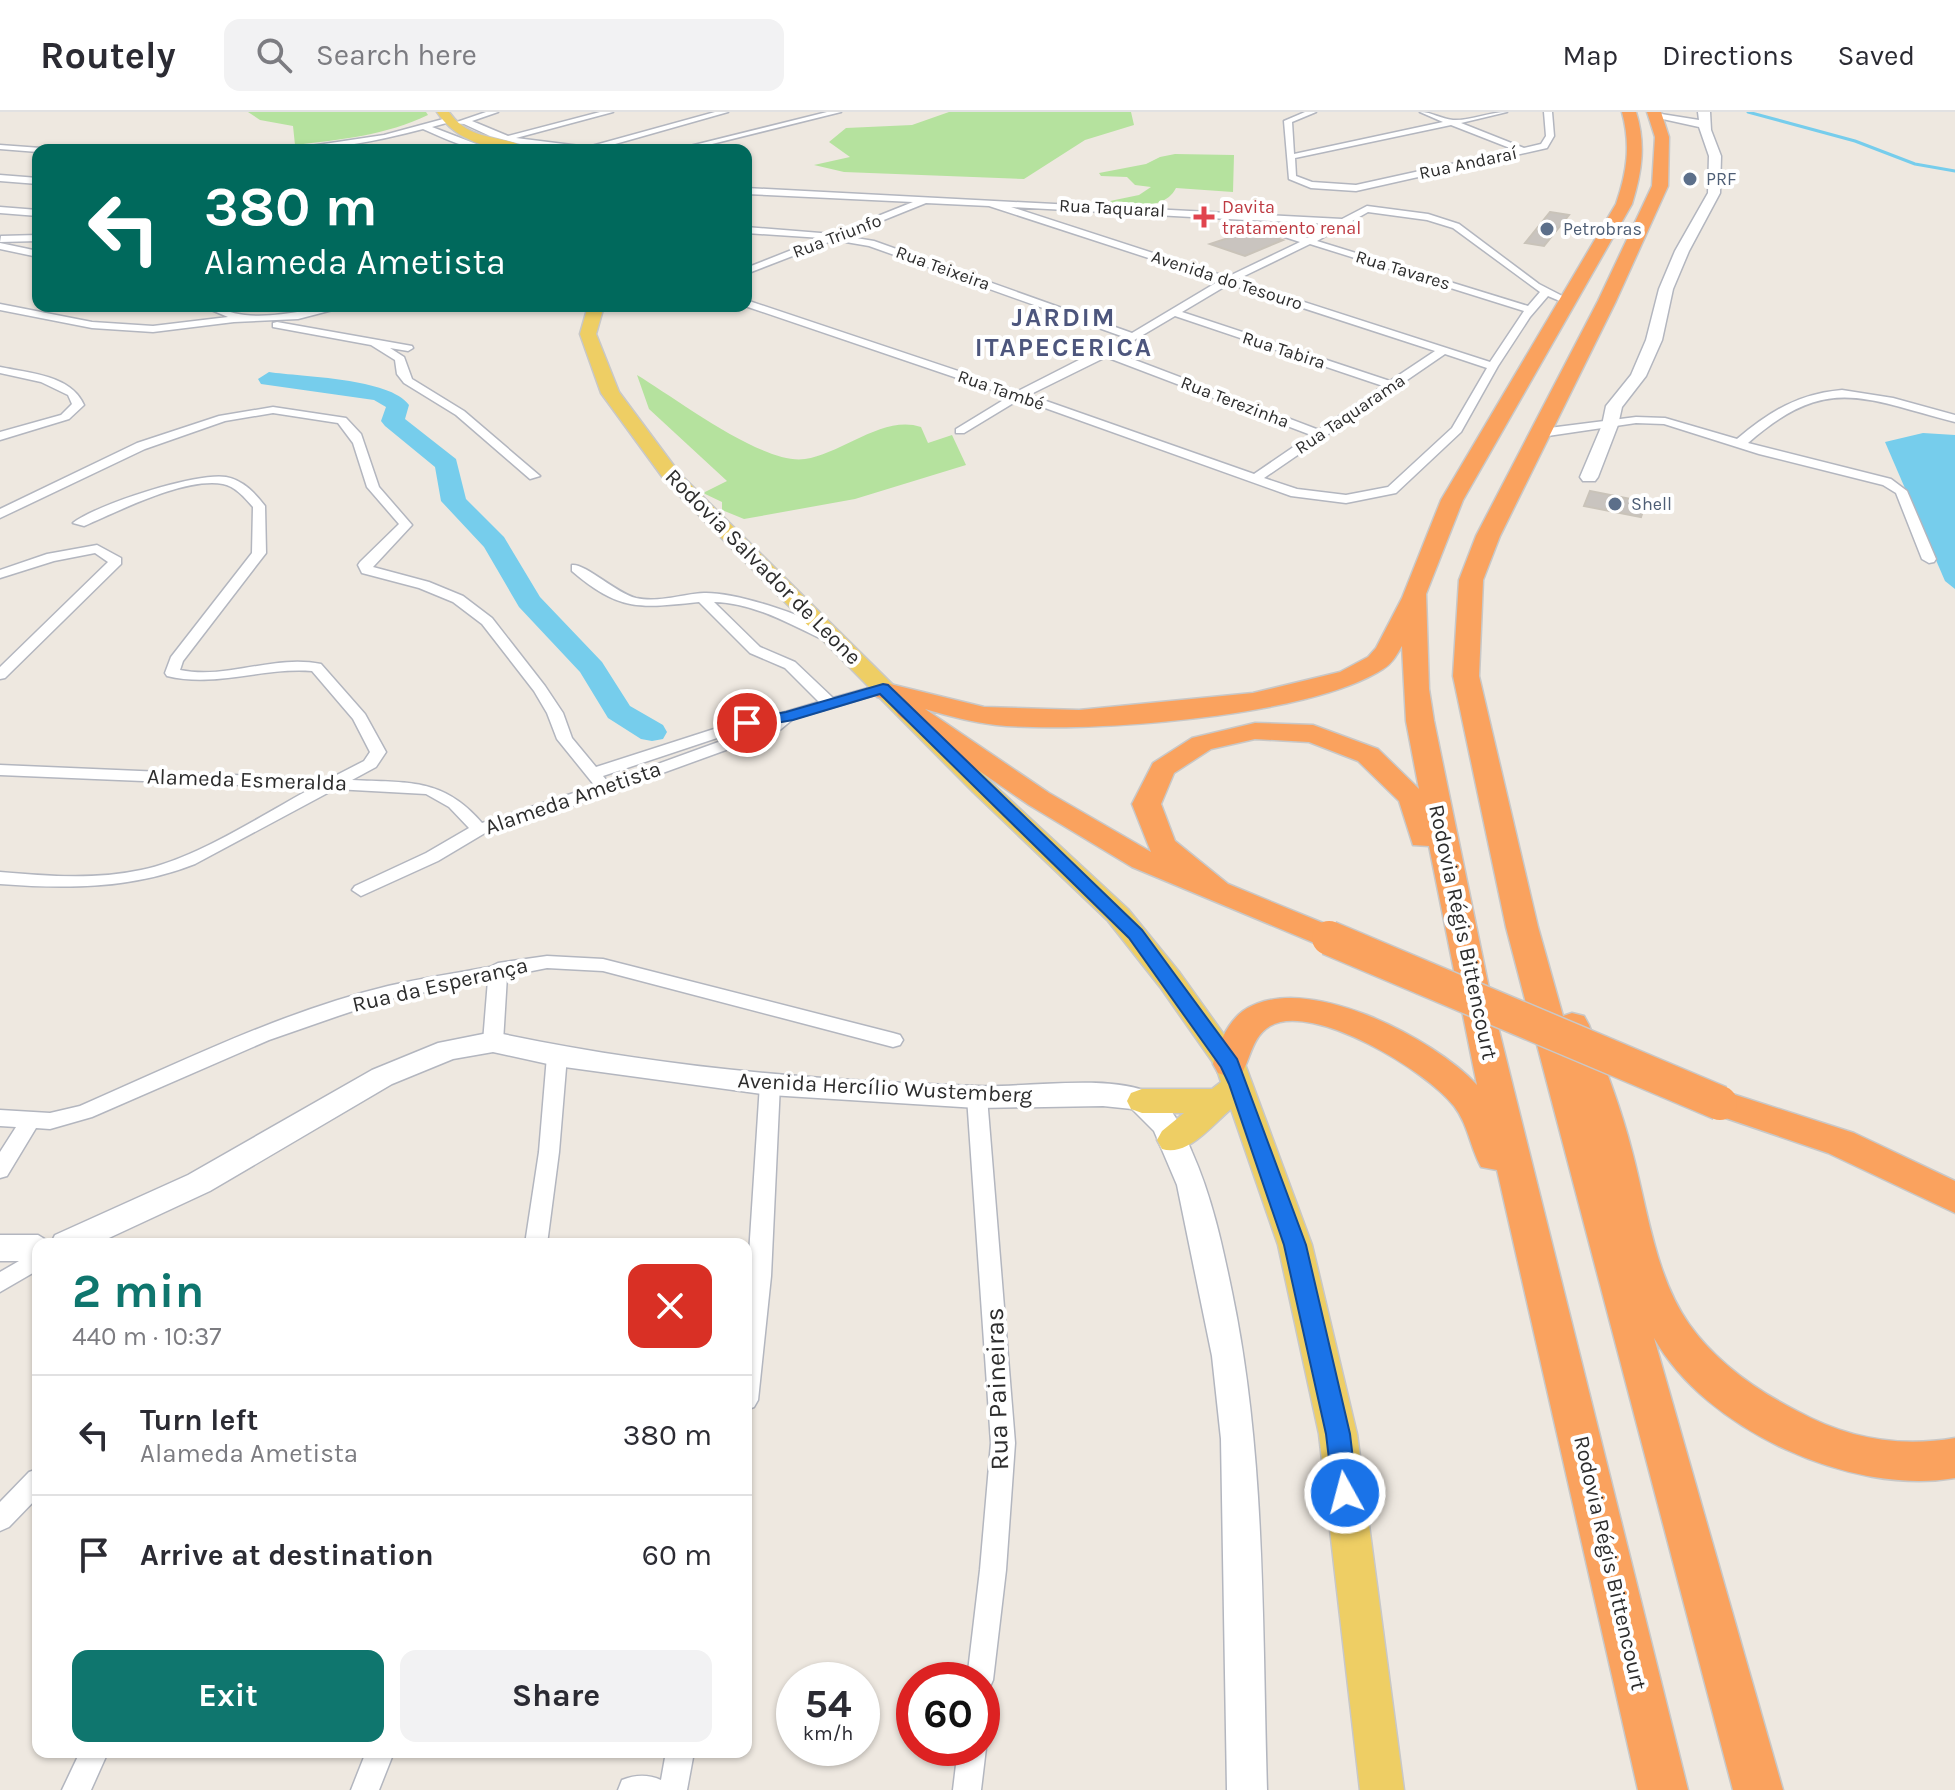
<!DOCTYPE html>
<html lang="en">
<head>
<meta charset="utf-8">
<style>
	:root { --surface:#fff; --page:#f2f2f3; --text:#2b2b33; --muted:#7c7c81; --line:#e1e1e2; --accent:#0f766e }
	body { margin:0; font-family:Karla,sans-serif; background:var(--page); color:var(--text); height:100vh; display:flex; flex-direction:column; font-size:30px; white-space:nowrap }
	* { box-sizing:border-box; margin:0 }
	p { font-size:26px; color:var(--muted) }
	.icon { flex:none; width:44px; height:44px; fill:none; stroke:currentColor; stroke-width:2; stroke-linecap:round; stroke-linejoin:round }
	.map { position:relative; flex:1; overflow:hidden }
	.drawer { position:absolute; left:32px; top:1126px; width:720px; height:520px; display:flex; flex-direction:column; background:var(--surface); border-radius:16px; box-shadow:0 2px 6px #0004 }
	.drawer>* { flex:none }
	.banner { position:absolute; left:32px; top:32px; width:720px; height:168px; border-radius:16px; box-shadow:0 2px 6px #0004; background:#00695c; color:#fff; overflow:hidden }
	.speed { position:absolute; left:776px; top:1550px; display:flex; gap:16px; font-size:40px; font-weight:700; text-align:center }
	.speed>* { display:grid; place-content:center; width:104px; height:104px; border-radius:50%; background:var(--surface); box-shadow:0 2px 6px #0004; line-height:1 }
	.speed small { font-size:20px; font-weight:400 }
	.speed .limit { border:12px solid #d22; background:#fff; color:#111 }
	.pin { position:absolute; display:grid; place-items:center; width:68px; height:68px; color:#fff; margin:-34px; border:4px solid #fff; border-radius:50%; box-shadow:0 2px 8px #0007 }
	.me { position:absolute; width:88px; margin:-44px; rotate:353deg; stroke-linejoin:round; filter:drop-shadow(0 0 6px #0008) }
	.turn { display:flex; align-items:center; gap:28px; height:168px; padding:0 40px; font-size:36px }
	.turn .icon { width:104px; height:104px; stroke-width:2.5 }
	.turn b { display:block; font-size:56px; line-height:68px }
	.round { display:grid; place-items:center; flex:none; width:84px; height:84px; border-radius:16px; background:var(--page) }
	.head { display:flex; align-items:center; justify-content:space-between; height:136px; padding:0 40px }
	h1 { font-size:48px; font-weight:700; line-height:60px; color:var(--accent) }
	.action { display:flex; gap:16px; margin-top:auto; padding:16px 40px }
	.action a { flex:1; height:92px; border-radius:16px; background:var(--accent); color:#fff; font-size:32px; font-weight:700; line-height:92px; text-align:center }
	.action a+a { background:var(--page); color:var(--text) }
	ul { padding:0; list-style:none }
	li { display:flex; align-items:center; gap:24px; height:120px; padding:0 40px; border-top:2px solid var(--line) }
	li div { flex:1 }
	li b { display:block; font-size:30px }
	li em { font-style:normal }
	header { display:flex; align-items:center; gap:48px; box-sizing:border-box; height:112px; padding:0 40px; background:var(--surface); border-bottom:2px solid var(--line) }
	header strong { font-size:38px }
	nav { display:flex; gap:44px; margin-inline-start:auto; font-size:28px }
	.search { width:560px; height:72px; background:var(--page); display:flex; align-items:center; gap:20px; box-sizing:border-box; padding:0 28px; border-radius:16px; color:var(--muted); font-size:30px }
	.map>svg:first-child { display:block }
	.green { fill:#b5e29e }
	.water { fill:#76cdec }
	.lines { fill:none; stroke-linecap:round; stroke-linejoin:round }
	.stream { stroke:#76cdec; stroke-width:3 }
	.river { fill:#76cdec; fill-rule:evenodd }
	.building { fill:#c9c4bf; stroke:#c9c3b9; stroke-width:2 }
	.street-casing { stroke:#b3b6bf; stroke-width:3 }
	.secondary-casing { stroke:#b3b6bf; stroke-width:3 }
	.primary-casing { stroke:#c8c8c8; stroke-width:3 }
	.highway-casing { stroke:#c8c8c8; stroke-width:3 }
	.street { fill:#fff; fill-rule:evenodd }
	.secondary { fill:#fff; fill-rule:evenodd }
	.primary { fill:#eece64; fill-rule:evenodd }
	.highway { fill:#faa25e; fill-rule:evenodd }
	.highway-bridge-casing { stroke:#c8c8c8; stroke-width:37; stroke-linecap:butt }
	.highway-bridge { stroke:#faa25e; stroke-width:34 }
	.route { fill:#1a73e8; stroke:#114b97; stroke-width:2 }
	.service-dot { fill:#5c6f8a; stroke:#fff; stroke-width:3 }
	.health-dot { fill:#e0444e; stroke:#fff; stroke-width:3 }
	.labels { text-anchor:middle; dominant-baseline:central; stroke-width:8; stroke-linejoin:round; paint-order:stroke }
	.far-street-label { font-size:18px; fill:#2d2d2d; stroke:#fff }
	.far-service-label { font-size:18px; fill:#4e5e75; stroke:#fff; text-anchor:start }
	.far-health-label { font-size:18px; fill:#be3a42; stroke:#fff; text-anchor:start }
	.street-label { font-size:22px; fill:#2d2d2d; stroke:#fff }
	.far-district-label { font-size:26px; font-weight:bold; letter-spacing:2px; fill:#4d567d; stroke:#fff }
	.near-street-label { font-size:26px; fill:#2d2d2d; stroke:#fff }
</style>
</head>
<body>
<header>
<strong>Routely</strong>
<div class="search"><svg class="icon" aria-label="search" viewBox="0 0 24 24"><circle cx="10" cy="10" r="6"/><path d="M15 15l6 6"/></svg>Search here</div>
<nav><a>Map</a><a>Directions</a><a>Saved</a></nav>
</header>
<div class="map">
<svg width="1955" height="1678" viewBox="0 0 1955 1678">
	<rect width="100%" height="100%" fill="#eee8e0"/>
	<path class="green" d="M 248,0 L 426,0 L 428,3 C 387,23 339,28 295,33 L 293,14 L 260,8 Z
		M 949,0 L 1131,0 L 1134,13 L 1085,28 L 1024,67 L 844,60 L 814,53 L 850,45 L 829,30 L 846,16 L 912,13 Z
		M 1175,42 L 1234,43 L 1233,80 L 1176,76 C 1165,98 1131,95 1110,92 L 1110,89 L 1139,83 L 1151,75 L 1135,73 L 1127,65 L 1101,64 L 1099,61 L 1146,52 L 1160,45 Z
		M 637,263 C 674,285 764,354 805,347 C 841,342 884,302 921,315 L 928,331 L 952,323 L 966,353 L 855,387 L 744,407 L 722,398 L 722,390 L 703,381 L 727,369 L 649,297 Z"/>
	<path class="water" d="M 1923,321 L 1955,323 L 1955,477 L 1945,469 L 1885,330 Z"/>
	<g class="lines">
		<path class="stream" d="M 1748,0 L 1855,29 L 1915,52 L 1955,59"/>
		<path class="river" d="M 269,260 C 302,265 390,266 409,293 L 405,307 L 456,347 L 466,387 L 504,425 L 540,485 L 602,550 L 630,594 L 663,613 L 667,620 L 663,627 L 652,629 L 641,627 L 608,606 L 580,560 L 519,495 L 484,435 L 441,389 L 435,355 L 385,314 L 381,309 L 386,295 L 374,288 L 261,272 L 258,267 Z"/>
	</g>
	<path class="building" d="M 1550,100 L 1569,103 L 1544,134 L 1525,131 Z
		M 1252,118 L 1283,128 L 1245,144 L 1210,132 Z
		M 1590,379 L 1646,390 L 1641,405 L 1584,394 Z"/>
	<g class="lines">
		<defs>
			<path id="street" d="M 486,0 L 498,0 L 472,9 L 508,24 L 600,0 L 613,0 L 516,26 L 588,35 L 715,0 L 728,0 L 594,38 L 524,33 L 490,24 L 464,12 L 454,11 Z
				M 827,0 L 841,0 L 688,38 L 674,38 Z
				M 1305,0 L 1316,0 L 1292,10 L 1294,42 L 1443,10 L 1420,0 C 1432,0 1441,7 1453,8 C 1470,9 1489,0 1507,0 L 1461,11 L 1524,36 L 1541,32 L 1546,24 L 1544,0 L 1552,0 L 1554,24 L 1547,36 L 1356,79 L 1311,76 L 1289,67 L 1284,9 ZM 1451,13 L 1515,38 L 1356,73 L 1312,70 L 1296,64 L 1295,46 Z
				M 447,6 L 450,10 L 432,15 L 492,38 C 467,38 446,27 423,17 C 378,29 331,38 284,38 L 384,23 Z
				M 0,33 L 41,36 L 45,38 L 38,40 L 0,37 Z
				M 0,63 L 38,66 L 38,72 L 0,69 Z
				M 746,76 L 1342,107 L 1367,94 L 1428,102 L 1459,112 L 1539,172 L 1572,189 L 1567,192 L 1548,184 L 1530,205 L 1498,254 L 1461,320 L 1396,381 L 1346,391 L 1291,384 L 1020,287 L 964,321 L 956,321 L 956,317 L 1010,284 L 745,194 L 746,188 L 1018,279 L 1124,225 L 869,134 L 834,128 L 746,162 L 746,156 L 822,126 L 746,121 L 746,115 L 833,122 L 913,90 L 746,82 ZM 926,91 L 989,94 L 1219,169 L 1132,221 L 874,129 L 844,124 ZM 1011,95 L 1246,108 L 1244,112 L 1300,130 L 1227,165 ZM 1368,100 L 1427,108 L 1453,116 L 1540,180 L 1528,194 L 1317,129 ZM 1249,108 L 1333,112 L 1308,126 ZM 1310,132 L 1524,199 L 1490,250 L 1236,168 ZM 1229,172 L 1435,239 L 1390,269 L 1182,200 ZM 1175,204 L 1383,274 L 1319,318 L 1114,240 ZM 1445,242 L 1487,256 L 1452,316 L 1388,375 L 1346,383 L 1297,377 L 1264,366 ZM 1106,245 L 1311,323 L 1254,362 L 1029,283 Z
				M 0,95 L 38,98 L 38,104 L 0,101 Z
				M 38,123 L 38,129 L 0,130 L 1,124 Z
				M 0,131 L 38,139 L 38,145 L 0,137 Z
				M 0,192 L 92,210 L 153,214 L 228,205 L 202,194 C 218,194 231,202 245,203 C 280,207 314,194 348,194 L 298,207 L 234,210 L 153,220 L 92,216 L 0,198 Z
				M 277,210 L 412,234 L 413,236 L 408,239 L 390,236 L 404,245 L 412,267 L 464,299 L 540,364 L 530,367 L 456,303 L 404,271 L 397,262 L 395,248 L 371,233 L 273,215 L 273,211 Z
				M 0,255 C 29,261 71,263 84,293 L 69,307 L 0,328 L 0,320 L 61,303 L 72,292 L 68,283 L 41,270 L 0,261 Z
				M 1842,278 L 1893,286 L 1955,303 L 1955,310 C 1863,287 1828,261 1748,331 L 1891,367 L 1907,379 L 1936,447 L 1934,450 L 1929,451 L 1922,447 L 1896,381 L 1883,373 L 1759,342 L 1664,312 L 1636,311 L 1541,325 L 1535,321 L 1541,317 L 1636,305 L 1665,306 L 1737,327 C 1770,299 1798,282 1842,278 Z
				M 273,295 L 346,306 L 361,322 L 379,375 L 412,413 L 373,455 L 429,470 L 463,484 L 492,506 L 545,574 L 563,601 L 572,626 L 596,655 L 742,608 L 782,601 L 819,590 L 785,556 L 750,541 L 699,490 C 640,496 620,500 572,459 L 572,453 C 585,451 616,481 636,486 C 659,491 682,482 704,481 C 736,480 819,506 842,528 L 835,532 L 830,531 C 793,514 756,491 714,490 L 760,535 L 795,550 L 833,586 L 883,572 L 890,576 L 888,579 L 793,607 L 781,617 L 748,630 L 569,695 L 485,721 L 438,749 L 361,784 L 352,778 L 355,774 L 426,741 L 469,716 L 449,695 L 426,682 L 335,677 L 195,752 C 131,777 68,777 0,772 L 0,760 C 47,764 94,768 141,758 C 196,747 262,703 312,676 L 0,663 L 0,653 L 329,667 L 364,649 L 370,640 L 353,607 L 312,559 C 262,555 216,576 167,564 L 165,561 L 171,545 L 252,441 L 253,395 C 245,386 235,374 223,372 C 185,365 119,399 84,414 L 73,411 C 95,393 197,360 226,365 C 243,368 255,381 265,394 L 266,441 L 183,549 L 180,558 C 227,568 274,542 321,552 L 365,602 L 386,640 L 376,655 L 352,668 C 407,671 443,665 482,711 L 595,674 L 557,627 L 547,601 L 534,579 L 482,512 L 453,490 L 419,476 L 362,461 L 358,453 L 360,450 L 399,412 L 367,375 L 353,331 L 338,311 L 273,301 L 225,309 L 145,337 L 0,406 L 0,397 L 137,331 L 219,304 ZM 768,612 L 608,670 L 603,664 L 750,615 Z
				M 97,433 L 121,446 L 121,452 L 5,566 L 0,567 L 0,555 L 108,450 L 95,441 L 54,449 L 0,466 L 0,458 L 47,442 Z
				M 547,844 L 603,847 L 893,921 L 900,923 L 903,928 L 900,933 L 893,935 L 603,859 L 547,856 L 507,864 L 503,930 L 500,935 L 486,935 L 483,930 L 488,868 L 389,887 L 338,904 L 269,928 L 92,1005 L 50,1017 L 36,1016 L 7,1064 L 0,1066 L 0,1040 L 16,1015 L 0,1014 L 0,998 L 50,1001 L 80,994 C 181,950 281,900 388,874 C 422,866 456,861 490,855 L 498,851 Z
				M 557,937 L 564,939 L 567,944 L 559,1040 L 547,1132 L 525,1132 L 539,1040 L 547,944 L 550,939 Z
				M 770,965 L 777,967 L 780,972 L 771,1164 L 758,1288 L 754,1295 L 746,1298 L 746,1189 L 760,972 L 763,967 Z
				M 977,978 L 984,980 L 987,985 L 1015,1331 L 1006,1458 L 993,1568 L 989,1577 L 982,1581 L 982,1568 L 967,1568 L 980,1458 L 991,1331 L 967,985 L 970,980 Z
				M 38,1138 L 38,1158 L 0,1180 L 0,1160 Z
				M 38,1357 L 38,1385 L 9,1415 L 0,1419 L 0,1390 L 29,1360 Z
				M 982,1627 L 986,1636 L 981,1678 L 953,1678 L 958,1636 L 982,1636 Z
				M 80,1640 L 108,1640 L 91,1678 L 62,1678 Z
				M 366,1640 L 394,1640 L 379,1678 L 351,1678 Z
				M 666,1640 L 694,1640 L 687,1678 L 618,1678 L 622,1668 C 635,1663 647,1662 661,1668 Z"/>
			<path id="secondary" d="M 1698,0 L 1710,0 L 1711,18 L 1721,44 L 1720,81 L 1689,139 L 1673,177 L 1662,228 L 1646,264 L 1622,295 L 1618,313 L 1598,365 L 1595,369 L 1583,369 L 1580,365 L 1602,313 L 1606,294 L 1631,263 L 1646,228 L 1659,177 L 1675,139 L 1708,81 L 1709,44 L 1699,15 L 1649,4 L 1655,1 L 1699,8 Z
				M 493,920 C 650,954 815,969 976,974 C 1024,976 1105,962 1148,980 C 1172,990 1183,1018 1192,1040 C 1212,1085 1222,1132 1232,1180 C 1266,1343 1262,1512 1267,1678 L 1227,1678 L 1221,1327 L 1212,1244 L 1177,1073 L 1154,1019 L 1132,997 L 1103,994 L 977,996 L 770,983 L 557,954 L 493,940 L 453,947 L 392,972 L 210,1079 L 96,1132 L 38,1132 L 38,1149 L 0,1149 L 0,1123 L 38,1123 L 51,1131 L 55,1123 L 188,1063 L 372,958 L 438,931 Z"/>
			<path id="primary" d="M 437,0 L 449,0 C 471,32 504,21 529,38 C 494,38 458,32 437,0 Z
				M 588,194 L 604,194 L 596,222 L 619,280 L 680,362 L 991,670 L 1128,797 L 1180,861 L 1245,952 L 1312,1133 L 1357,1322 L 1404,1678 L 1360,1678 L 1319,1322 L 1278,1133 L 1231,997 C 1212,1013 1188,1045 1162,1037 L 1157,1028 L 1162,1019 L 1184,1001 L 1142,1001 L 1131,997 L 1127,989 L 1131,981 L 1142,977 L 1212,977 L 1221,970 L 1216,955 L 1160,875 L 1108,809 L 973,680 L 666,370 L 601,281 L 580,222 Z"/>
			<path id="highway" d="M 1622,0 L 1636,0 C 1646,32 1642,60 1632,92 L 1463,388 L 1426,482 L 1429,577 L 1434,609 L 1491,886 L 1688,1678 L 1638,1678 L 1497,1058 L 1481,1055 C 1470,1035 1468,1012 1454,994 C 1427,959 1312,889 1270,914 C 1252,925 1251,945 1242,961 L 1230,965 L 1218,961 L 1213,952 C 1218,933 1227,911 1243,899 C 1303,857 1435,927 1477,973 L 1429,734 L 1413,733 L 1399,689 L 1358,649 L 1309,630 L 1255,627 L 1211,637 L 1174,661 L 1161,692 L 1175,729 L 1228,772 L 1340,818 L 1345,826 L 1340,834 L 1329,837 L 1132,755 L 1029,693 L 899,604 L 895,598 L 903,591 L 877,585 L 873,579 L 877,573 L 886,571 L 984,595 L 1079,598 L 1253,581 L 1340,560 L 1368,545 L 1376,536 L 1402,486 L 1441,388 L 1616,92 C 1627,60 1631,33 1622,0 ZM 1402,534 L 1406,609 L 1419,677 L 1378,637 L 1313,613 L 1255,611 L 1192,626 L 1153,651 L 1132,692 L 1151,740 L 1049,681 L 925,597 C 948,604 972,610 996,613 C 1084,622 1310,605 1383,557 C 1392,552 1397,542 1402,534 Z
				M 1647,0 L 1661,0 L 1669,25 L 1668,74 L 1616,189 L 1500,424 L 1483,468 L 1479,564 L 1538,815 L 1563,904 L 1572,901 L 1584,904 L 1589,913 C 1605,955 1621,996 1632,1039 C 1647,1095 1655,1164 1689,1212 C 1716,1250 1756,1278 1797,1299 C 1846,1326 1899,1336 1955,1326 L 1955,1366 C 1852,1384 1706,1318 1654,1226 L 1783,1678 L 1733,1678 L 1506,815 L 1453,564 L 1459,468 L 1476,424 L 1598,189 L 1652,74 L 1655,25 Z
				M 1720,978 L 1854,1021 L 1955,1069 L 1955,1101 L 1828,1041 L 1708,1000 L 1702,991 L 1708,982 Z"/>
		</defs>
		<use href="#street" class="street-casing"/>
		<use href="#secondary" class="secondary-casing"/>
		<use href="#primary" class="primary-casing"/>
		<use href="#highway" class="highway-casing"/>
		<use href="#street" class="street"/>
		<use href="#secondary" class="secondary"/>
		<use href="#primary" class="primary"/>
		<use href="#highway" class="highway"/>
		<defs>
			<path id="highway-bridge" d="M 1329,826 L 1720,991"/>
		</defs>
		<use href="#highway-bridge" class="highway-bridge-casing"/>
		<use href="#highway-bridge" class="highway-bridge"/>
	</g>
	<path class="route" d="M 883,572 L 888,573 L 1142,818 L 1237,947 L 1306,1133 L 1350,1322 L 1357,1381 L 1354,1389 L 1345,1392 L 1336,1389 L 1333,1381 L 1326,1322 L 1284,1133 L 1229,972 L 1221,955 L 1129,826 L 880,582 L 793,608 L 747,616 L 739,611 L 742,608 L 786,600 Z"/>
	<g class="service-dot">
		<circle cx="1690" cy="67" r="8"/>
		<circle cx="1547" cy="117" r="8"/>
		<circle cx="1615" cy="392" r="8"/>
	</g>
	<path class="health-dot" d="M1200 93h8v8h8v8h-8v8h-8v-8h-8v-8h8z"/>
	<g class="labels">
		<g class="far-street-label">
			<text transform="translate(1468 51) rotate(-12)">Rua Andaraí</text>
			<text transform="translate(1112 96) rotate(3)">Rua Taquaral</text>
			<text transform="translate(837 124) rotate(-21)">Rua Triunfo</text>
			<text transform="translate(943 156) rotate(20)">Rua Teixeira</text>
			<text transform="translate(1403 158) rotate(17)">Rua Tavares</text>
			<text transform="translate(1227 168) rotate(18)">Avenida do Tesouro</text>
			<text transform="translate(1284 238) rotate(18)">Rua Tabira</text>
			<text transform="translate(1001 278) rotate(19)">Rua També</text>
			<text transform="translate(1235 290) rotate(21)">Rua Terezinha</text>
			<text transform="translate(1350 302) rotate(-34)">Rua Taquarama</text>
		</g>
		<g class="far-service-label">
			<text x="1706" y="67">PRF</text>
			<text x="1563" y="117">Petrobras</text>
			<text x="1631" y="392">Shell</text>
		</g>
		<g class="far-health-label">
			<text x="1222" y="95">Davita<tspan x="1222" dy="21">tratamento renal</tspan></text>
		</g>
		<g class="street-label">
			<text transform="translate(763 455) rotate(45)">Rodovia Salvador de Leone</text>
			<text transform="translate(247 668) rotate(2)">Alameda Esmeralda</text>
			<text transform="translate(573 686) rotate(-19)">Alameda Ametista</text>
			<text transform="translate(1463 820) rotate(78)">Rodovia Régis Bittencourt</text>
			<text transform="translate(440 873) rotate(-13)">Rua da Esperança</text>
			<text transform="translate(885 976) rotate(3)">Avenida Hercílio Wustemberg</text>
			<text transform="translate(1610 1451) rotate(77)">Rodovia Régis Bittencourt</text>
		</g>
		<g class="far-district-label">
			<text x="1064" y="205">JARDIM<tspan x="1064" dy="30">ITAPECERICA</tspan></text>
		</g>
		<g class="near-street-label">
			<text transform="translate(997 1277) rotate(-92)">Rua Paineiras</text>
		</g>
	</g>
</svg>
<div class="speed"><div>54<small>km/h</small></div><div class="limit">60</div></div>
<div class="pin" style="left:747px;top:611px;background:#d93025"><svg class="icon" aria-label="arrive" viewBox="0 0 24 24"><path d="M6 21V4h12l-3 4 3 4H6"/></svg></div>
<svg class="me" style="left:1345px;top:1381px" viewBox="-20 -20 40 40"><circle r="17" fill="#1a73e8" stroke="#fff" stroke-width="3"/><path d="M0-11L8 9 0 5-8 9z" fill="#fff"/></svg>
<div class="banner">
<div class="turn"><svg class="icon" aria-label="left" viewBox="0 0 24 24"><path d="M17 20v-9H6M10 6l-5 5 5 5"/></svg><div><b>380 m</b>Alameda Ametista</div></div>
</div>
<section class="drawer">
<div class="head"><div><h1>2 min</h1><p>440 m · 10:37</p></div><a class="round" style="background:#d93025;color:#fff"><svg class="icon" aria-label="close" viewBox="0 0 24 24"><path d="M6 6l12 12M18 6L6 18"/></svg></a></div>
<ul>
<li><svg class="icon" aria-label="left" viewBox="0 0 24 24"><path d="M17 20v-9H6M10 6l-5 5 5 5"/></svg><div><b>Turn left</b><p>Alameda Ametista</p></div><em>380 m</em></li>
<li><svg class="icon" aria-label="arrive" viewBox="0 0 24 24"><path d="M6 21V4h12l-3 4 3 4H6"/></svg><div><b>Arrive at destination</b></div><em>60 m</em></li>
</ul>
<div class="action"><a>Exit</a><a>Share</a></div>
</section>
</div>
</body>
</html>
